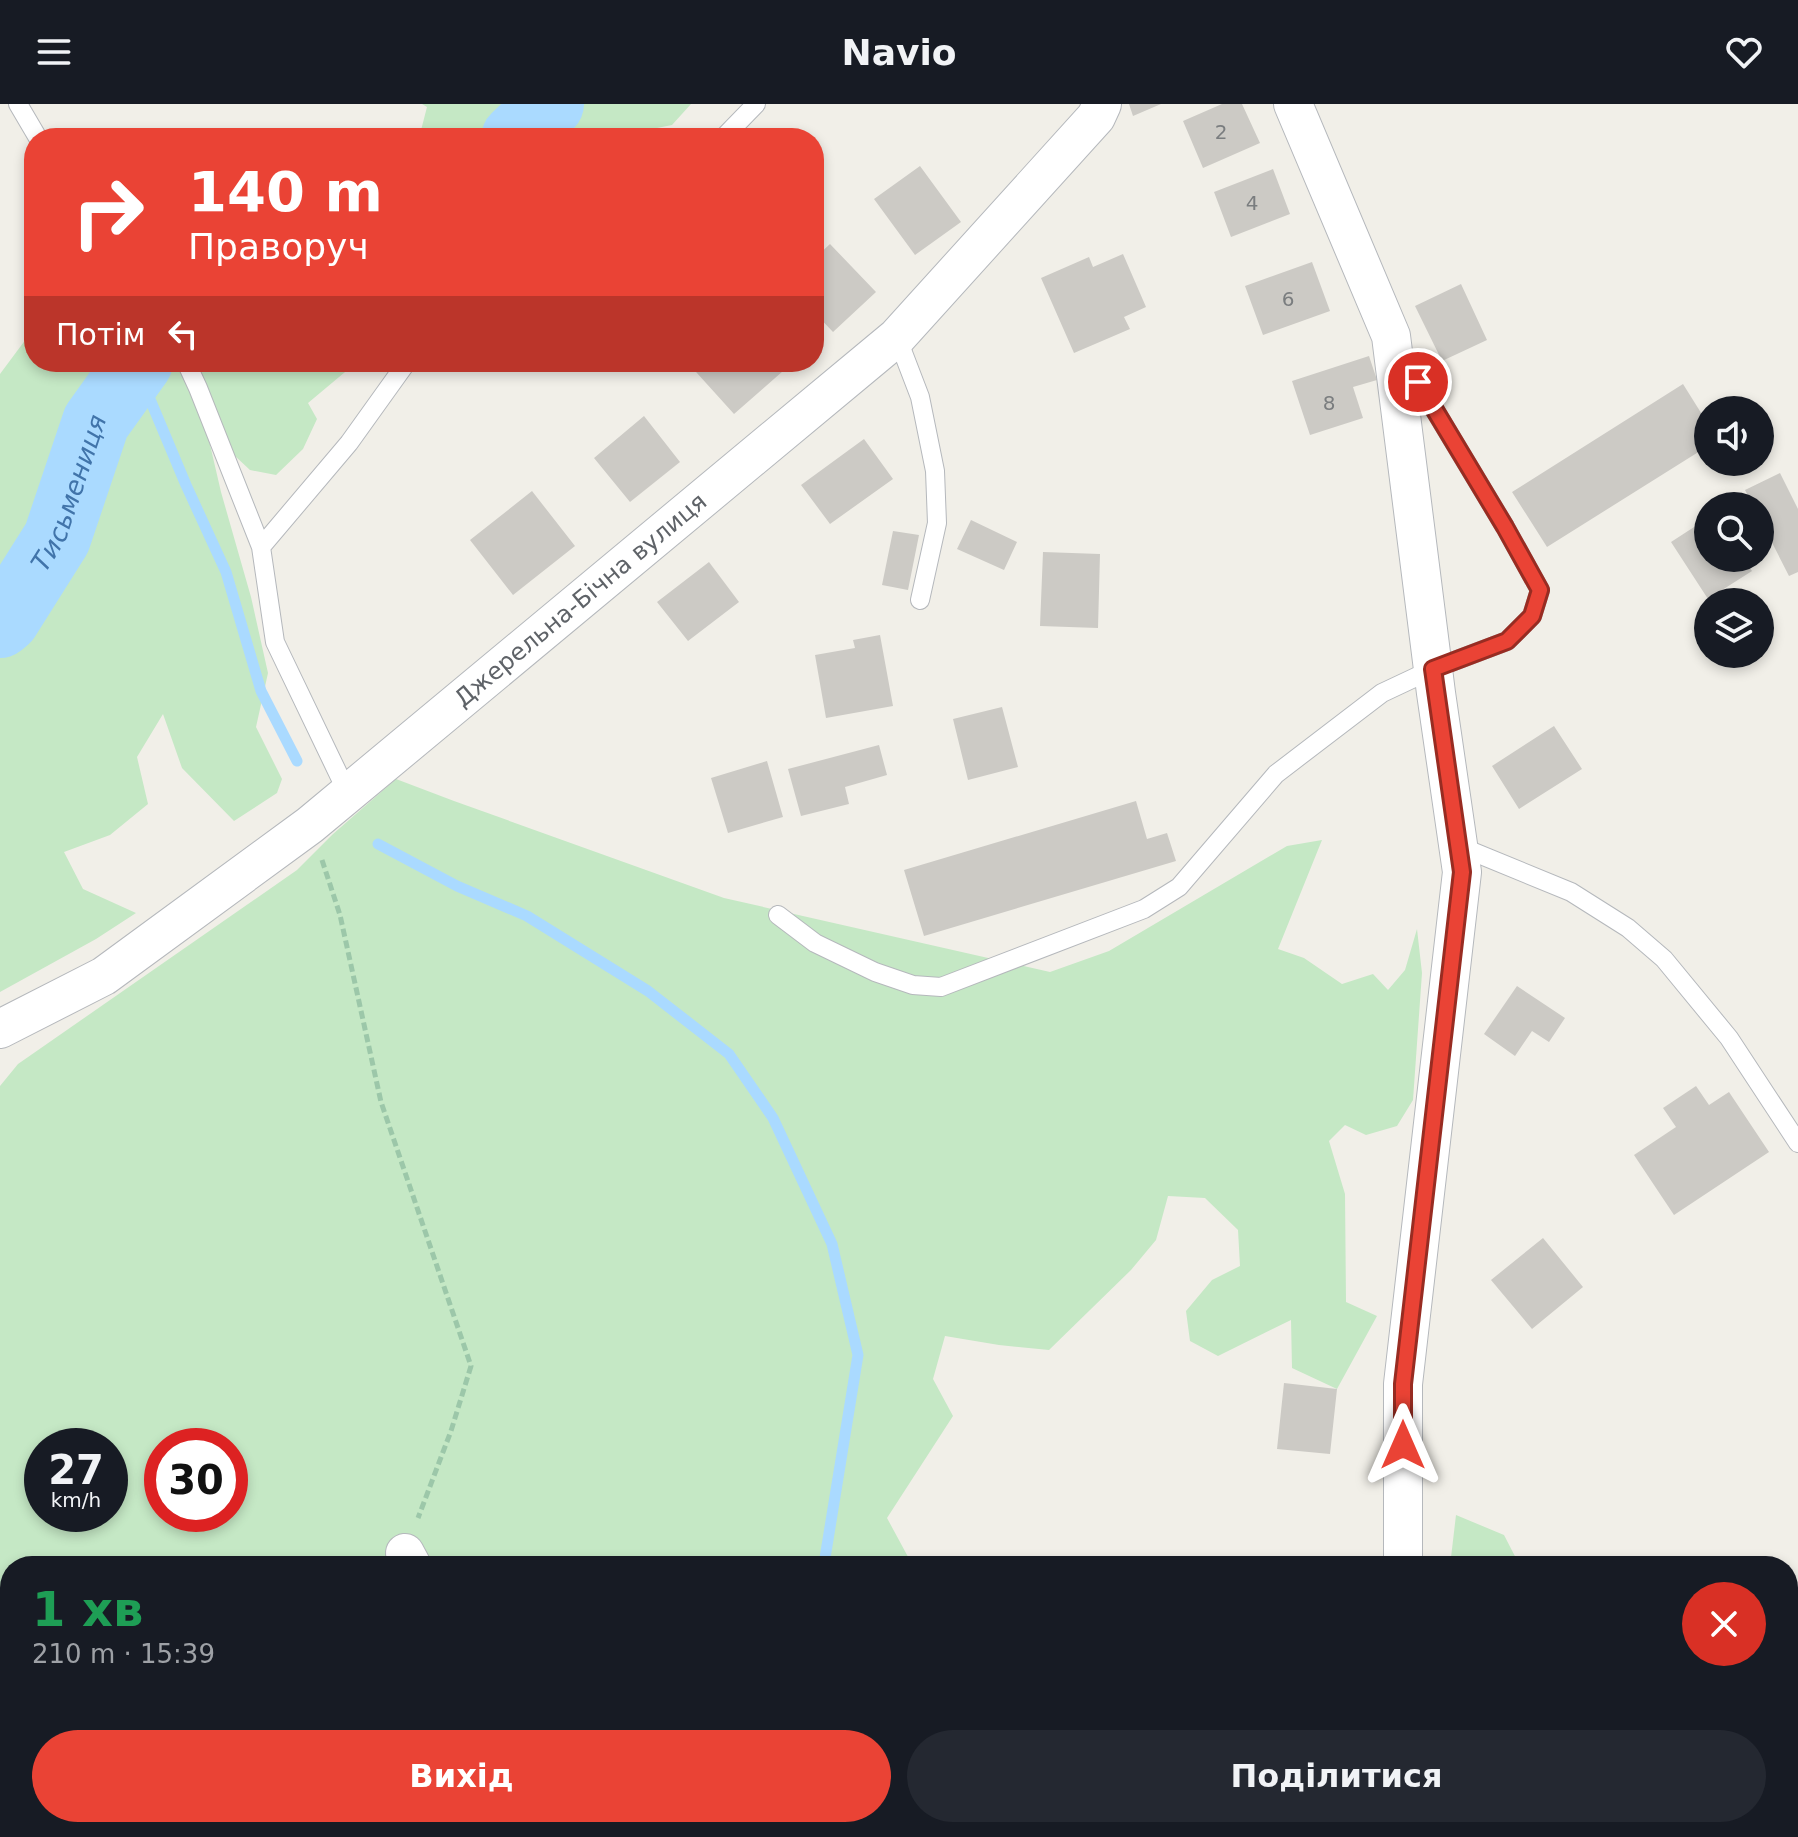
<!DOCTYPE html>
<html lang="uk">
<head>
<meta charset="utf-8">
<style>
	:root { --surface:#171b24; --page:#242831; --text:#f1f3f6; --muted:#9ea1a6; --accent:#ea4335 }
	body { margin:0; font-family:"DejaVu Sans",sans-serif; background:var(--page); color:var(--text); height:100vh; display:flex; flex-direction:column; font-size:30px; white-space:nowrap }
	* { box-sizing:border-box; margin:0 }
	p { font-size:26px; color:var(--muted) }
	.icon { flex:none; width:44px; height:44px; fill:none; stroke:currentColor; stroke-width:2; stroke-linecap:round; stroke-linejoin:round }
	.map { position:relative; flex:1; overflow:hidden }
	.panel { position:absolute; left:0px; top:1452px; width:1798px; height:282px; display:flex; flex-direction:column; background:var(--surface); border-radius:32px 32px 0 0; box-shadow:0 4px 12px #0003 }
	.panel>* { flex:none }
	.top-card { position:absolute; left:24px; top:24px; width:800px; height:244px; border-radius:32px; box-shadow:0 4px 12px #0003; background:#ea4335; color:#fff; overflow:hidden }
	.tools { position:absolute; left:1694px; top:292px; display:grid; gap:16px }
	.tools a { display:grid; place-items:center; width:80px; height:80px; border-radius:50%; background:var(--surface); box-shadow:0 4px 12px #0003; font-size:40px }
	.speed { position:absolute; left:24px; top:1324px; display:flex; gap:16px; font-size:40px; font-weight:700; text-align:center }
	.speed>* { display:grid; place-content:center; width:104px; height:104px; border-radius:50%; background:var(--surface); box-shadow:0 4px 12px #0003; line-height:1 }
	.speed small { font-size:20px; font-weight:400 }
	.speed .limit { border:12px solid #d22; background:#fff; color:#111 }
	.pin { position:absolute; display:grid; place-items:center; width:68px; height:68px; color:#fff; margin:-34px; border:4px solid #fff; border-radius:50%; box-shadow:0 2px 8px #0007 }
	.me { position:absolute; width:88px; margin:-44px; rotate:0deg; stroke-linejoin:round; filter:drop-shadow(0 0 6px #0008) }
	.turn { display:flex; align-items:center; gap:28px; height:168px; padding:0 32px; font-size:36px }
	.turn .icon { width:104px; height:104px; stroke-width:2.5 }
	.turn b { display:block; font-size:56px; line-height:68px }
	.then { display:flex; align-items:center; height:76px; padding:0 32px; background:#0003; gap:16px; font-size:30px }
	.round { display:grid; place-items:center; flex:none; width:84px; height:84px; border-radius:42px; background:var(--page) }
	.summary { display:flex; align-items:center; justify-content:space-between; height:136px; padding:0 32px }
	h1 { font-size:48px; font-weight:700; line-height:60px; color:#1e9e55 }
	.cta { display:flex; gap:16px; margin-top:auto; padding:16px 32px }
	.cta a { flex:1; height:92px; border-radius:48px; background:var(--accent); color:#fff; font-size:32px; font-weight:700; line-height:92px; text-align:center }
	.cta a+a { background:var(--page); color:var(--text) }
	header { display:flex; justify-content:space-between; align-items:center; height:104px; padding:0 32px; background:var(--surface); font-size:36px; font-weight:700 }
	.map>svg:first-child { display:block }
	.green { fill:#c5e8c5; fill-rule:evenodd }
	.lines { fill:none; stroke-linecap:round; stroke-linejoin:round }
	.stream { stroke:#aadaff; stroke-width:11 }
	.river { stroke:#aadaff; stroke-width:68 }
	.building { fill:#cccac5 }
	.lane-casing { stroke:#b5b8bc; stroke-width:20 }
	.street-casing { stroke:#b5b8bc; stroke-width:40 }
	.path { stroke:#9cc7a9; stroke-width:5; stroke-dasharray:8 4; stroke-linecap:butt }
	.lane { stroke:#fff; stroke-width:18 }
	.street { stroke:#fff; stroke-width:38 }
	.route-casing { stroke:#982c22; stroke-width:20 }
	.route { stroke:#ea4335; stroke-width:14 }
	.labels { text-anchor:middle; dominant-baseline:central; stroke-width:7; stroke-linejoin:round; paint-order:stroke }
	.number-label { font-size:20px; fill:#7a7d7f }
	.street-label { font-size:24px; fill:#5f6368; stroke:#fff }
	.water-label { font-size:26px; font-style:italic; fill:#4174aa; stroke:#fff }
</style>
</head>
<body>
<header><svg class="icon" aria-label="menu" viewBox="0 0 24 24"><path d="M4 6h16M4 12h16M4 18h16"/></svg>Navio<svg class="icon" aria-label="heart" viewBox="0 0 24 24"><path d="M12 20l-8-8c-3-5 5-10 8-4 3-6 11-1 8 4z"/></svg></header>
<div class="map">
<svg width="1798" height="1733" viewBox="0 0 1798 1733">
	<rect width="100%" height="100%" fill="#f1efe8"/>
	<path class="green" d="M 422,0 L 691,0 L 672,21 L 622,31 L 618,34 L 419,34 L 427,3 Z
		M 26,235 L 34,235 L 34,258 L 357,258 L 308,299 L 317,315 L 303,345 L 276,371 L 250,366 L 220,338 L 208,332 L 221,388 L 251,493 L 268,569 L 256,623 L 282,675 L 277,689 L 234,717 L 182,664 L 163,610 L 137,653 L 148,700 L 110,731 L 64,748 L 83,785 L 136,809 L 96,835 L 0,888 L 0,270 Z
		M 396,675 L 454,697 L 724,794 L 1050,868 L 1109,847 L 1287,742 L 1322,736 L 1278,845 L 1304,854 L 1342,880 L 1373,870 L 1388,886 L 1405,866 L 1417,825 L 1422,869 L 1413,996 L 1397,1022 L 1366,1031 L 1345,1021 L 1329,1037 L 1345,1090 L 1346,1198 L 1377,1212 L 1337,1285 L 1292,1264 L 1291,1216 L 1218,1252 L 1190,1237 L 1186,1207 L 1212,1176 L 1240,1162 L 1238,1126 L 1205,1094 L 1168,1092 L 1156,1136 L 1131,1166 L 1049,1246 L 999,1241 L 945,1232 L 933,1275 L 953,1312 L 887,1414 L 913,1462 L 10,1462 L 10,1724 L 844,1724 L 842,1733 L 0,1733 L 0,982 L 18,960 L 297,766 L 333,730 ZM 42,1342 L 110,1342 L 110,1410 L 42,1410 ZM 162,1342 L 230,1342 L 230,1410 L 162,1410 Z
		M 1456,1411 L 1504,1431 L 1520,1462 L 1450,1462 Z
		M 1793,1530 L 1798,1542 L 1798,1726 L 1790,1733 L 1528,1733 L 1525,1724 L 1788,1724 L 1788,1535 Z
		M 1273,1724 L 1348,1724 L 1347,1733 L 1258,1733 Z"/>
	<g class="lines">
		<path class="stream" d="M 136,262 L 186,381 L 226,468 L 261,587 L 297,657
			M 378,740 L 457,782 L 527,812 L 648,887 L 729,950 L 773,1014 L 832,1140 L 858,1251 L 825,1454 L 826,1462
			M 797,1733 L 800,1724"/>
		<g class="river">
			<path d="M 515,34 L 550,0"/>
			<path id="s1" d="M 0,520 L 6,515 L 57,434 L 96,318 L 139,258"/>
		</g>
	</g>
	<path class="building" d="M 1129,0 L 1161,0 L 1133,12 Z
		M 1222,0 L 1242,0 L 1260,39 L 1203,64 L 1183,17 Z
		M 920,62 L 961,118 L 915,151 L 874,95 Z
		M 1273,65 L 1290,110 L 1231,133 L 1214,88 Z
		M 830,140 L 876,188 L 833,228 L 814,208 L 814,155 Z
		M 1123,150 L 1146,203 L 1124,213 L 1130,225 L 1074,249 L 1041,174 L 1089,153 L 1093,163 Z
		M 1312,158 L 1330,207 L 1263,231 L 1245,182 Z
		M 1461,180 L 1487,236 L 1442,257 L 1415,202 Z
		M 1369,252 L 1377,276 L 1353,283 L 1363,314 L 1310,331 L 1292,277 Z
		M 687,258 L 789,258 L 791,260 L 734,310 Z
		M 1683,280 L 1708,320 L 1708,342 L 1547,443 L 1512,388 Z
		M 644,312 L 680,358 L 630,398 L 594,354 Z
		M 864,335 L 893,375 L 830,420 L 801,381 Z
		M 1780,369 L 1798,405 L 1798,468 L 1789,472 L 1760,415 L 1760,402 L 1753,402 L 1745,386 Z
		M 532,387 L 575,442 L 513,491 L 470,436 Z
		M 1708,414 L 1708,454 L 1743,454 L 1752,467 L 1708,495 L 1671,438 Z
		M 971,416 L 1017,438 L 1004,466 L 957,445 Z
		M 893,427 L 919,431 L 908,486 L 882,481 Z
		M 1043,448 L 1100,450 L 1098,524 L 1040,522 Z
		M 709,458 L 739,498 L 688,537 L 657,498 Z
		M 880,531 L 893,602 L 826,614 L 815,551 L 855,544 L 853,536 Z
		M 1002,603 L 1018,663 L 968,676 L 953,615 Z
		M 1554,622 L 1582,665 L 1519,705 L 1492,662 Z
		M 879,641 L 887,671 L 845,683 L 849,700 L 801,712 L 788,665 Z
		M 767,657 L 783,713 L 728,729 L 711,674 Z
		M 1136,697 L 1147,735 L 1167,729 L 1176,757 L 924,832 L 904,766 Z
		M 1517,882 L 1565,914 L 1549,938 L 1532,927 L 1515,952 L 1484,930 Z
		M 1696,982 L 1709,1001 L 1729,988 L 1769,1048 L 1674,1111 L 1634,1051 L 1676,1023 L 1663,1004 Z
		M 1543,1134 L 1583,1183 L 1532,1225 L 1491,1176 Z
		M 1284,1279 L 1337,1285 L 1330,1350 L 1277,1345 Z
		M 649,1724 L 652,1733 L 622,1733 L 647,1724 Z
		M 867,1724 L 912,1724 L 922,1726 L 922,1724 L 939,1724 L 937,1733 L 865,1733 Z"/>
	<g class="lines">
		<defs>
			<path id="lane" d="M 18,0 L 38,34
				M 723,34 L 756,0
				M 897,233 L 920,293 L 935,367 L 937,419 L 920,496
				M 186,258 L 198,284 L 261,443
				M 348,690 L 275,538 L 261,443 L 349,339 L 407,258
				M 1459,742 L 1571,788 L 1628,824 L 1664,855 L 1729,934 L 1798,1039
				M 778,811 L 815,839 L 875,868 L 913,881 L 941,883 L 1144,805 L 1179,783 L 1276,670 L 1382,589 L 1433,565 L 1507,537 L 1532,512 L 1540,486 L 1505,423 L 1404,255
				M 1083,1724 L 1092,1733
				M 1225,1733 L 1244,1724"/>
			<g id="street">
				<path d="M 1293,0 L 1391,232 L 1436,589 L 1462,768 L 1403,1280 L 1403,1462"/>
				<path id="s2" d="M 0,925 L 104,872 L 310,721 L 897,233 L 1096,13 L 1102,0"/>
				<path d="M 405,1449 L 412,1462"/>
				<path d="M 559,1724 L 564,1733"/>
				<path d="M 1376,1733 L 1378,1724"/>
			</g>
		</defs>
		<use href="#lane" class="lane-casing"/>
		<use href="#street" class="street-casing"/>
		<path class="path" d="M 322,756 L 340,811 L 381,998 L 471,1262 L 451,1327 L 418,1414
			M 179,1733 L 191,1724"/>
		<use href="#lane" class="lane"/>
		<use href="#street" class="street"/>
	</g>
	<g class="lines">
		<defs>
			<path id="route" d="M 1403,1341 L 1403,1280 L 1462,768 L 1433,565 L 1507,537 L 1532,512 L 1540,486 L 1505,423 L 1418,278"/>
		</defs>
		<use href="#route" class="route-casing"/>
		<use href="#route" class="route"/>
	</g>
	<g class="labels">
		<g class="number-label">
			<text x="1221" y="28">2</text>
			<text x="1252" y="99">4</text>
			<text x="1288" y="195">6</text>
			<text x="1329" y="299">8</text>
		</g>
		<g class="street-label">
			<text stroke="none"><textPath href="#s2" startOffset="724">Джерельна-Бічна вулиця</textPath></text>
		</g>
		<g class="water-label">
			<text stroke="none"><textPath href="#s1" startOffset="150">Тисьмениця</textPath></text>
		</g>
	</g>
</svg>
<div class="tools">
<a><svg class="icon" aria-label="sound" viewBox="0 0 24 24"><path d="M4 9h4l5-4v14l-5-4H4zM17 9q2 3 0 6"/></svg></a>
<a><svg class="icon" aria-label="search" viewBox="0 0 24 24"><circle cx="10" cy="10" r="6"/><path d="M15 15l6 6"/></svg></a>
<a><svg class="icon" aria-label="layers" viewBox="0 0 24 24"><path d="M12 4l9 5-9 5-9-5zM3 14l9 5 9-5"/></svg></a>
</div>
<div class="speed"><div>27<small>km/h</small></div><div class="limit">30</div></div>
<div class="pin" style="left:1418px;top:278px;background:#d93025"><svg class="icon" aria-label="arrive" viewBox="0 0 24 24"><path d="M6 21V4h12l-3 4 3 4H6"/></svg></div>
<svg class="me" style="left:1403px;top:1341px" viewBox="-20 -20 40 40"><path d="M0-17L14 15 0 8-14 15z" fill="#ea4335" stroke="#fff" stroke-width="4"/></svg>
<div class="top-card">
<div class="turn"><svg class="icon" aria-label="right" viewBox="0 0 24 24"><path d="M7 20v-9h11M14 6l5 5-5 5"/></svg><div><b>140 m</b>Праворуч</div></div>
<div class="then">Потім<svg class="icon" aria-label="left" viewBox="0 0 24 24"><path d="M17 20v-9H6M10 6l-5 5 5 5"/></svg></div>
</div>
<section class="panel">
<div class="summary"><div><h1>1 хв</h1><p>210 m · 15:39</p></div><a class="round" style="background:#d93025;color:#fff"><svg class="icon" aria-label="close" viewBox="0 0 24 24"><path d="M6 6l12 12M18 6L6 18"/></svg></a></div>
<div class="cta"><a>Вихід</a><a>Поділитися</a></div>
</section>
</div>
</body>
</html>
